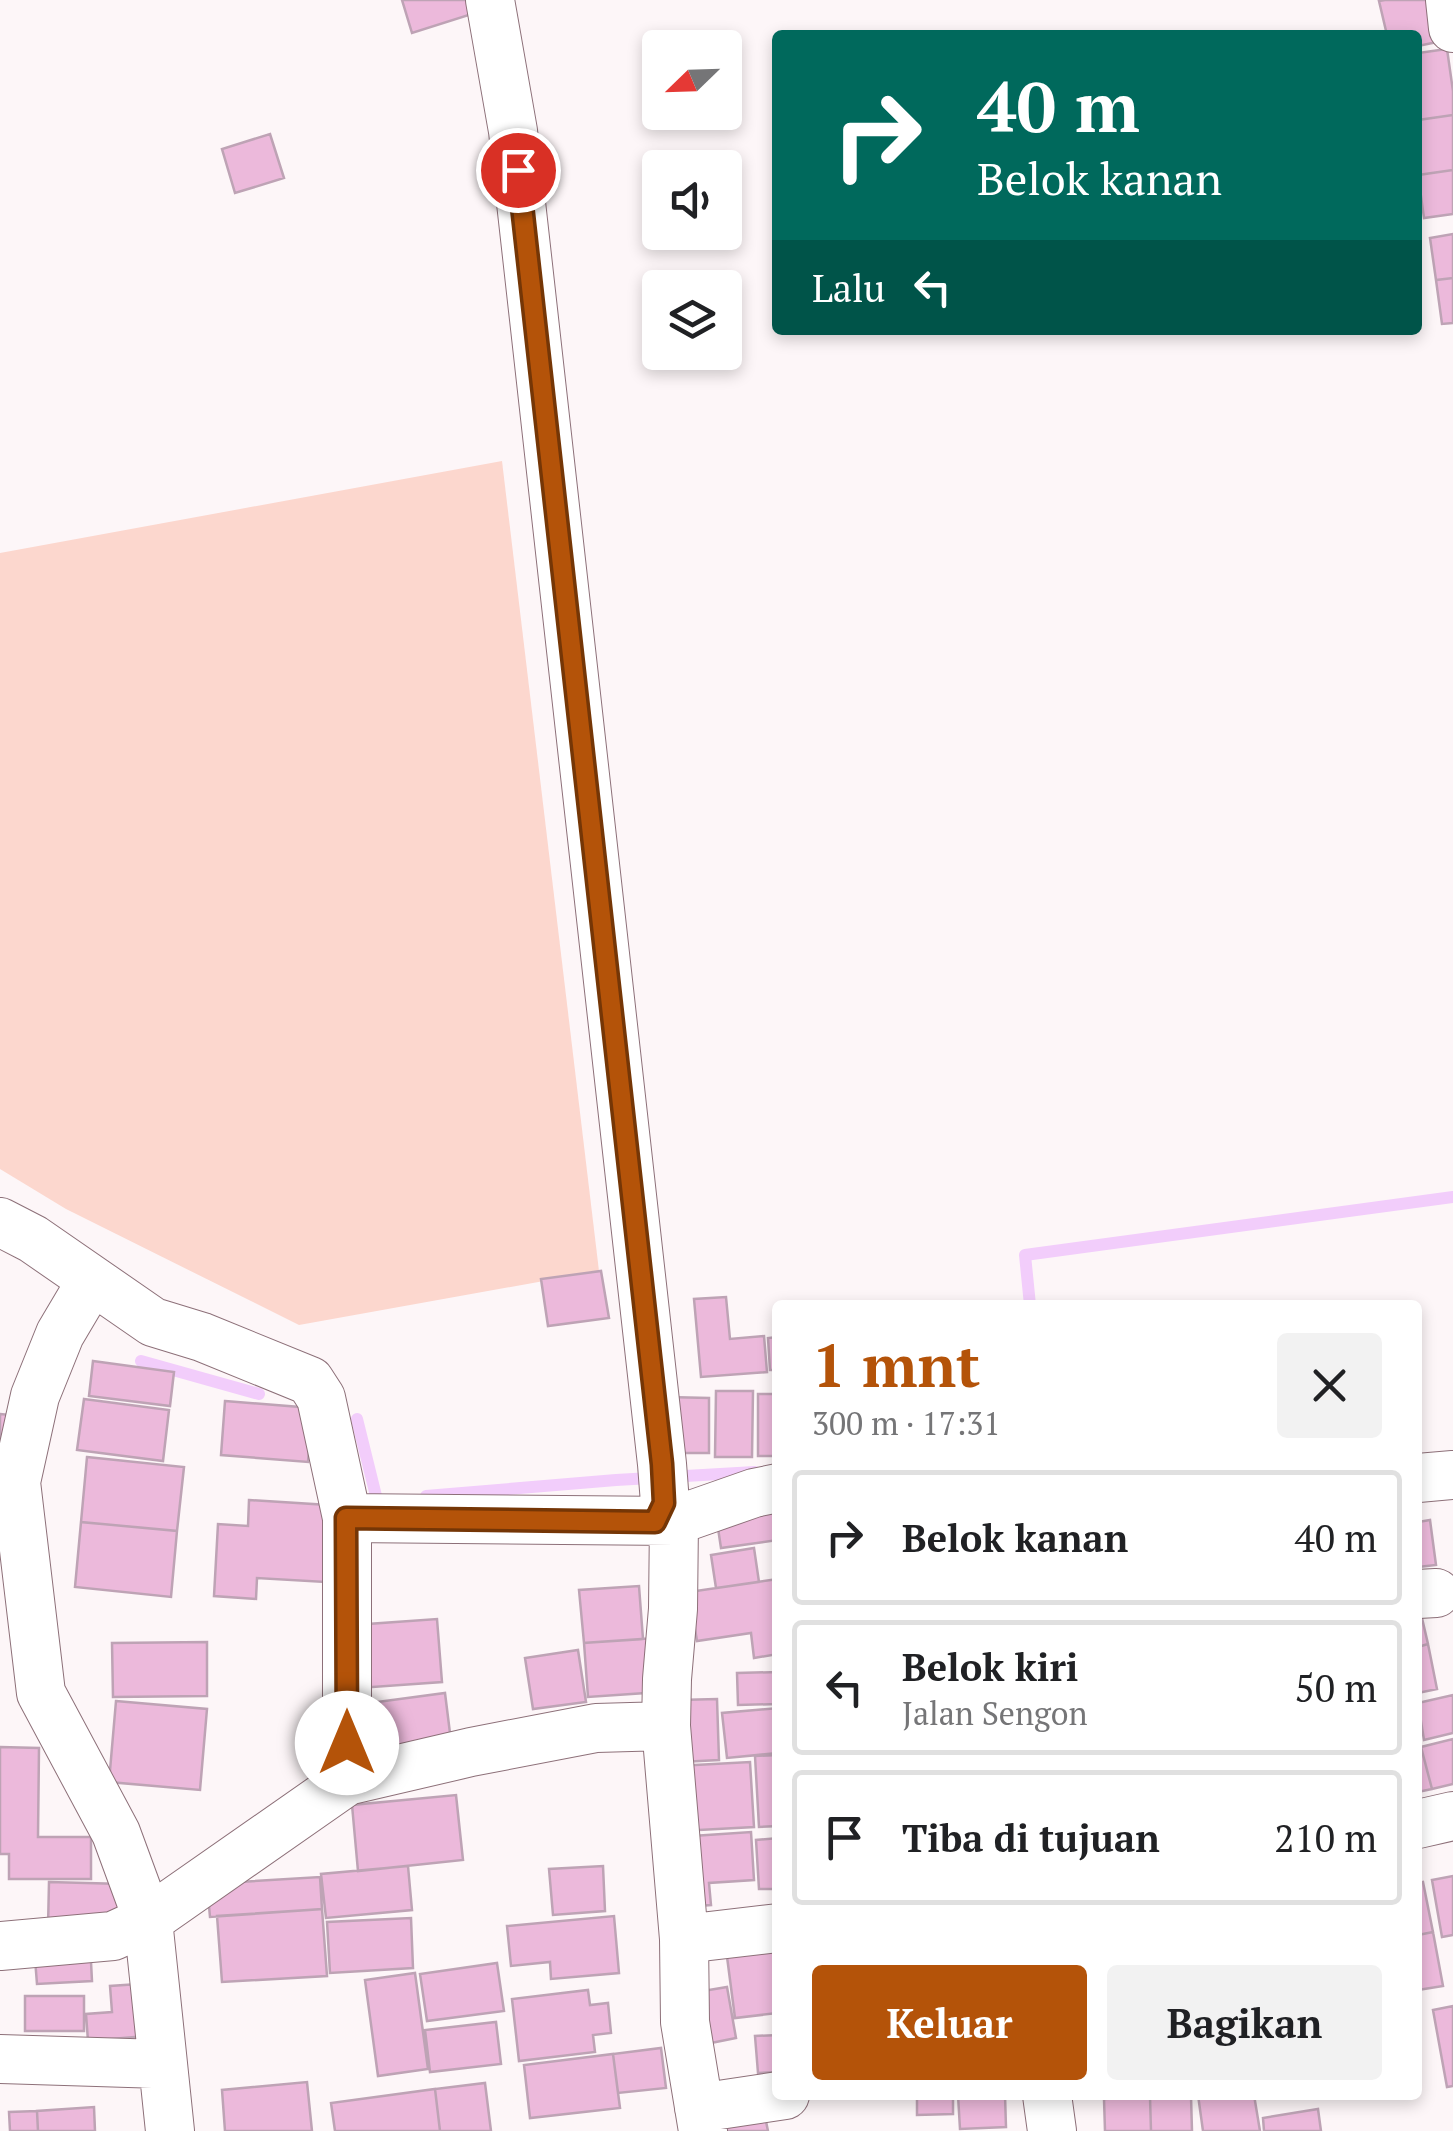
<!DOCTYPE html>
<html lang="id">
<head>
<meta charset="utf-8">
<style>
	:root { --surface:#fff; --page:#f2f2f2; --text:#202124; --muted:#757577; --line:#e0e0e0; --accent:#b45309 }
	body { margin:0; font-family:"PT Serif",serif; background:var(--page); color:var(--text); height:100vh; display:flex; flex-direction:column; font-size:38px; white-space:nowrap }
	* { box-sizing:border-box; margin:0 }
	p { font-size:32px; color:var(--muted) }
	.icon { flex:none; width:55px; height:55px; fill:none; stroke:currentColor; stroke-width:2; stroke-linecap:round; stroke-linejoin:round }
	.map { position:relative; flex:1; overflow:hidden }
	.details { position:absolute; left:772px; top:1300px; width:650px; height:800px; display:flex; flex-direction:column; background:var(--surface); border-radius:10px; box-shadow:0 5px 15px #0003 }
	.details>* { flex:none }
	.top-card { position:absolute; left:772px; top:30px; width:650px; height:305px; border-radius:10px; box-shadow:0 5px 15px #0003; background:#00695c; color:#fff; overflow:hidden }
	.needle { width:65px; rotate:247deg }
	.controls { position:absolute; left:642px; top:30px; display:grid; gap:20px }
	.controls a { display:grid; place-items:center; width:100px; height:100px; border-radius:10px; background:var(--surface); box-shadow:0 5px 15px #0003; font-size:50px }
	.pin { position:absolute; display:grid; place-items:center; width:85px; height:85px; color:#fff; margin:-42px; border:5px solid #fff; border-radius:50%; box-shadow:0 2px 10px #0007 }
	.me { position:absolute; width:110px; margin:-55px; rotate:0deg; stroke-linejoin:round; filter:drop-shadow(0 0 8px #0008) }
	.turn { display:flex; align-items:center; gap:35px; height:210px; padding:0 40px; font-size:45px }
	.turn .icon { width:130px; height:130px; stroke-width:2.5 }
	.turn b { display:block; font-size:70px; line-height:85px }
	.then { display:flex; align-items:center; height:95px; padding:0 40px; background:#0003; gap:20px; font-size:38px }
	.round { display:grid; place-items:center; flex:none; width:105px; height:105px; border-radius:10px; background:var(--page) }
	.headline { display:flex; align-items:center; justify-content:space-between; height:170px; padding:0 40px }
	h1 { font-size:60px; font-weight:800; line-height:75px; color:var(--accent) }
	.cta { display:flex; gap:20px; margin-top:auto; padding:20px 40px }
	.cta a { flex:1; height:115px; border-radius:10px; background:var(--accent); color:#fff; font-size:40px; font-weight:800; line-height:115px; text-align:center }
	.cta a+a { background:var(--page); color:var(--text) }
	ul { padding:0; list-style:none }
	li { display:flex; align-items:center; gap:30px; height:135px; margin:0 20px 15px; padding:0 20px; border:5px solid var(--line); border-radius:10px }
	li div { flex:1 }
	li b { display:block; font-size:38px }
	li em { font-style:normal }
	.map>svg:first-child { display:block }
	.green { fill:#fcd7ce }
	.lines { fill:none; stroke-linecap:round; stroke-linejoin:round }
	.stream { stroke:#f2cdfb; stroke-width:12 }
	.building { fill:#ecb9db; stroke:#bea3b5; stroke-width:2.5 }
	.minor-casing { stroke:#8d7079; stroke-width:50 }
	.minor { stroke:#fff; stroke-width:48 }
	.route-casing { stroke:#753606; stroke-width:25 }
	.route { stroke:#b45309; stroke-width:18 }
</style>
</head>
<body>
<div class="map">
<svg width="1453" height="2131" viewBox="0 0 1453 2131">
	<rect width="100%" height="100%" fill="#fdf6f8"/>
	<path class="green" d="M 502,461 L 599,1271 L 299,1325 L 66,1209 L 0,1169 L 0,553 Z"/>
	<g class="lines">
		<path class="stream" d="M 1030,1305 L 1025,1255 L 1453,1197
			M 141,1361 L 259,1394
			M 357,1419 L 377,1500 L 386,1500
			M 426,1496 L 616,1480 L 755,1472"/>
	</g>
	<path class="building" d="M 402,0 L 468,0 L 472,14 L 412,33 Z
		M 1385,0 L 1432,0 L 1442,41 L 1418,46 L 1418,35 L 1387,35 L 1379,1 Z
		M 1447,49 L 1453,91 L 1453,115 L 1418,120 L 1418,53 Z
		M 1453,115 L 1453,170 L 1418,175 L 1418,120 Z
		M 270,134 L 284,178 L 235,193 L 222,149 Z
		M 1453,170 L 1453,214 L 1424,218 L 1418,175 Z
		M 1453,234 L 1453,278 L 1436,280 L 1430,238 Z
		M 1453,278 L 1453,323 L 1442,324 L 1436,280 Z
		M 601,1271 L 609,1318 L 548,1326 L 541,1279 Z
		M 726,1297 L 730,1339 L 764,1336 L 767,1372 L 701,1377 L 694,1299 Z
		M 778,1337 L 778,1370 L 770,1370 L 768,1338 Z
		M 93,1361 L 174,1372 L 170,1406 L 89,1396 Z
		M 716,1391 L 753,1391 L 752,1457 L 715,1457 Z
		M 758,1394 L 778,1394 L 778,1456 L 758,1456 Z
		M 667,1397 L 709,1398 L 709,1453 L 667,1453 Z
		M 84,1399 L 169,1410 L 163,1461 L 77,1450 Z
		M 225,1401 L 312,1408 L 308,1462 L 221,1455 Z
		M 0,1414 L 11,1415 L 0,1478 Z
		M 87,1457 L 184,1467 L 177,1531 L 81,1522 Z
		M 249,1500 L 328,1505 L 325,1582 L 257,1578 L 256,1599 L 214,1596 L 218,1524 L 248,1526 Z
		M 774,1506 L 778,1540 L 721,1548 L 716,1515 Z
		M 1430,1520 L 1436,1565 L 1418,1567 L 1418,1522 Z
		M 81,1522 L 177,1531 L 171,1597 L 75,1587 Z
		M 754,1548 L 759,1582 L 716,1588 L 711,1555 Z
		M 778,1579 L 778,1654 L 754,1658 L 751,1633 L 697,1641 L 689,1592 Z
		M 639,1586 L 643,1639 L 584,1643 L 579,1590 Z
		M 1418,1601 L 1428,1644 L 1418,1647 Z
		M 437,1619 L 442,1682 L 359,1688 L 354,1625 Z
		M 655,1638 L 660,1692 L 588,1697 L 584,1643 Z
		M 207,1642 L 207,1696 L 113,1697 L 112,1643 Z
		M 1428,1644 L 1437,1689 L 1418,1693 L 1418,1647 Z
		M 578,1650 L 586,1702 L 533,1709 L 525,1658 Z
		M 778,1672 L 778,1704 L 738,1705 L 737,1673 Z
		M 445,1693 L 451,1741 L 368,1763 L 362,1704 Z
		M 1453,1695 L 1453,1733 L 1424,1740 L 1418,1703 Z
		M 717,1699 L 719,1760 L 681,1762 L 679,1700 Z
		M 116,1701 L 207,1709 L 200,1790 L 109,1782 Z
		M 778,1708 L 778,1753 L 727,1758 L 722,1713 Z
		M 1453,1739 L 1453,1784 L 1432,1789 L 1421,1747 Z
		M 0,1747 L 39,1748 L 38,1837 L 91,1837 L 91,1879 L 9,1879 L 9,1854 L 0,1854 Z
		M 1421,1747 L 1432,1789 L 1418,1792 L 1418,1748 Z
		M 778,1755 L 778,1826 L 759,1827 L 755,1756 Z
		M 750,1762 L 754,1827 L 681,1831 L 677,1766 Z
		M 456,1795 L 463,1860 L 358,1871 L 352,1805 Z
		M 751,1832 L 754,1880 L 709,1883 L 711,1905 L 683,1907 L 678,1837 Z
		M 778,1838 L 778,1889 L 759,1889 L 756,1840 Z
		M 408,1866 L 412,1910 L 326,1918 L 321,1874 Z
		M 603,1866 L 605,1911 L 553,1915 L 549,1869 Z
		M 1453,1876 L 1453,1935 L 1442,1937 L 1432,1880 Z
		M 320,1877 L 322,1909 L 210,1917 L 207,1884 Z
		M 49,1882 L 123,1884 L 122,1929 L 48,1927 Z
		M 1423,1882 L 1433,1932 L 1418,1935 L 1418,1883 Z
		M 322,1909 L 327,1976 L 222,1982 L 217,1916 Z
		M 614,1916 L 619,1973 L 551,1979 L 550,1962 L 511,1966 L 507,1926 Z
		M 411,1918 L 413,1968 L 330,1973 L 327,1922 Z
		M 1433,1932 L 1443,1986 L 1418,1990 L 1418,1935 Z
		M 90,1943 L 92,1981 L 37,1984 L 34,1946 Z
		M 778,1943 L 778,2013 L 735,2018 L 726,1949 Z
		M 497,1963 L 504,2011 L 427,2021 L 420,1974 Z
		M 415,1973 L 428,2069 L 378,2076 L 365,1980 Z
		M 153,1983 L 158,2035 L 88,2041 L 86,2014 L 112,2012 L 110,1986 Z
		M 727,1987 L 736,2038 L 701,2045 L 691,1993 Z
		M 588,1990 L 590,2005 L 608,2003 L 611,2033 L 593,2035 L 595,2052 L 519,2061 L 512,1999 Z
		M 25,1996 L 84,1996 L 84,2031 L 25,2031 Z
		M 1453,2006 L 1453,2086 L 1447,2087 L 1433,2010 Z
		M 496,2022 L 501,2064 L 430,2072 L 425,2030 Z
		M 778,2035 L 778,2072 L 758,2073 L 755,2036 Z
		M 661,2048 L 666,2088 L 618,2093 L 613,2054 Z
		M 613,2054 L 620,2108 L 530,2118 L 524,2065 Z
		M 307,2082 L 312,2131 L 225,2131 L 222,2090 Z
		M 485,2083 L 491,2131 L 440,2131 L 435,2089 Z
		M 435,2089 L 440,2131 L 335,2131 L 331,2103 Z
		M 917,2095 L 953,2095 L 953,2114 L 917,2115 Z
		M 958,2095 L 1005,2095 L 1006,2127 L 960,2129 Z
		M 1198,2095 L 1254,2095 L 1260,2131 L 1203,2131 Z
		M 1191,2096 L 1192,2131 L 1151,2131 L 1150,2097 Z
		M 1150,2097 L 1151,2131 L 1105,2131 L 1104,2099 Z
		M 762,2102 L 768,2131 L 712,2131 Z
		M 94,2107 L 95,2131 L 38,2131 L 37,2111 Z
		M 1318,2109 L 1321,2131 L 1264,2131 L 1263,2118 Z
		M 37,2111 L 38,2131 L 10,2131 L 9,2112 Z"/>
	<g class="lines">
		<defs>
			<path id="minor" d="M 490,0 L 513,131 L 662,1464 L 665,1503 L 655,1522
				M 1450,0 L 1453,28
				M 0,1222 L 33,1239 L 153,1322 L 202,1337 L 310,1381 L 321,1398 L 347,1518 L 674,1521 L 754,1493 L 778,1488
				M 92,1280 L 60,1334 L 35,1396 L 16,1482 L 41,1693 L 116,1833 L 148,1920 L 170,2131
				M 1418,1478 L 1453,1475
				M 674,1521 L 673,1609 L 667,1679 L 666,1726 L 684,1939 L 685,2022 L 703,2131
				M 1418,1594 L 1436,1593
				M 347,1781 L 471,1752 L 596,1728 L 666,1726
				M 1418,1824 L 1453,1816
				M 684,1939 L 778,1928
				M 0,1946 L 113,1936 L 148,1920 L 347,1781 L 347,1518
				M 0,2059 L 161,2064
				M 1047,2095 L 1052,2131
				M 699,2108 L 785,2095"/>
		</defs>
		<use href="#minor" class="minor-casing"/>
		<use href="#minor" class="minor"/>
	</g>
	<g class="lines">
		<defs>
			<path id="route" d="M 347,1743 L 346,1518 L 655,1522 L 664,1503 L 662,1464 L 518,170"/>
		</defs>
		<use href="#route" class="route-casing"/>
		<use href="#route" class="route"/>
	</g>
</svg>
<div class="controls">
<a><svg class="needle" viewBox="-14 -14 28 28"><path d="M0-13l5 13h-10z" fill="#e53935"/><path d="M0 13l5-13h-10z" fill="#757577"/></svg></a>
<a><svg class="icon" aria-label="sound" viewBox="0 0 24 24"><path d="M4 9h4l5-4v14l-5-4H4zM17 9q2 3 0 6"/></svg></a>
<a><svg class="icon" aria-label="layers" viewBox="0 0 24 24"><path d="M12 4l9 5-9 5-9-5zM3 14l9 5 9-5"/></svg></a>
</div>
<div class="pin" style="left:518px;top:170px;background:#d93025"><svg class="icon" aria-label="arrive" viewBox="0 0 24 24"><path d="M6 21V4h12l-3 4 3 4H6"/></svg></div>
<svg class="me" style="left:347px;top:1743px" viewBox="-20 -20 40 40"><circle r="19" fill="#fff"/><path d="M0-13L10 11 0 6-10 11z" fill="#b45309"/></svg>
<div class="top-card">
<div class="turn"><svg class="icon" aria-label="right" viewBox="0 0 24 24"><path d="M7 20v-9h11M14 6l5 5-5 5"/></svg><div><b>40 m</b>Belok kanan</div></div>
<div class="then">Lalu<svg class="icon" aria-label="left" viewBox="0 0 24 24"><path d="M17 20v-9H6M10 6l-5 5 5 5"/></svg></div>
</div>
<section class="details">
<div class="headline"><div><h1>1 mnt</h1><p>300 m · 17:31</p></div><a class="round"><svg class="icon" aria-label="close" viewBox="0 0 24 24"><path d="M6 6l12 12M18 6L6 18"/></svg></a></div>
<ul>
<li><svg class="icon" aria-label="right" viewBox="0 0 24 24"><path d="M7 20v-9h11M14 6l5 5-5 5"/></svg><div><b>Belok kanan</b></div><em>40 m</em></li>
<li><svg class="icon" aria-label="left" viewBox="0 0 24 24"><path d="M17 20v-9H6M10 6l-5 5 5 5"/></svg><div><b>Belok kiri</b><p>Jalan Sengon</p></div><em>50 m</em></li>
<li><svg class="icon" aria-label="arrive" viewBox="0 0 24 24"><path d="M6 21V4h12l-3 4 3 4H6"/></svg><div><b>Tiba di tujuan</b></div><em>210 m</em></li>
</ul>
<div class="cta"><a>Keluar</a><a>Bagikan</a></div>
</section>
</div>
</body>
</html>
